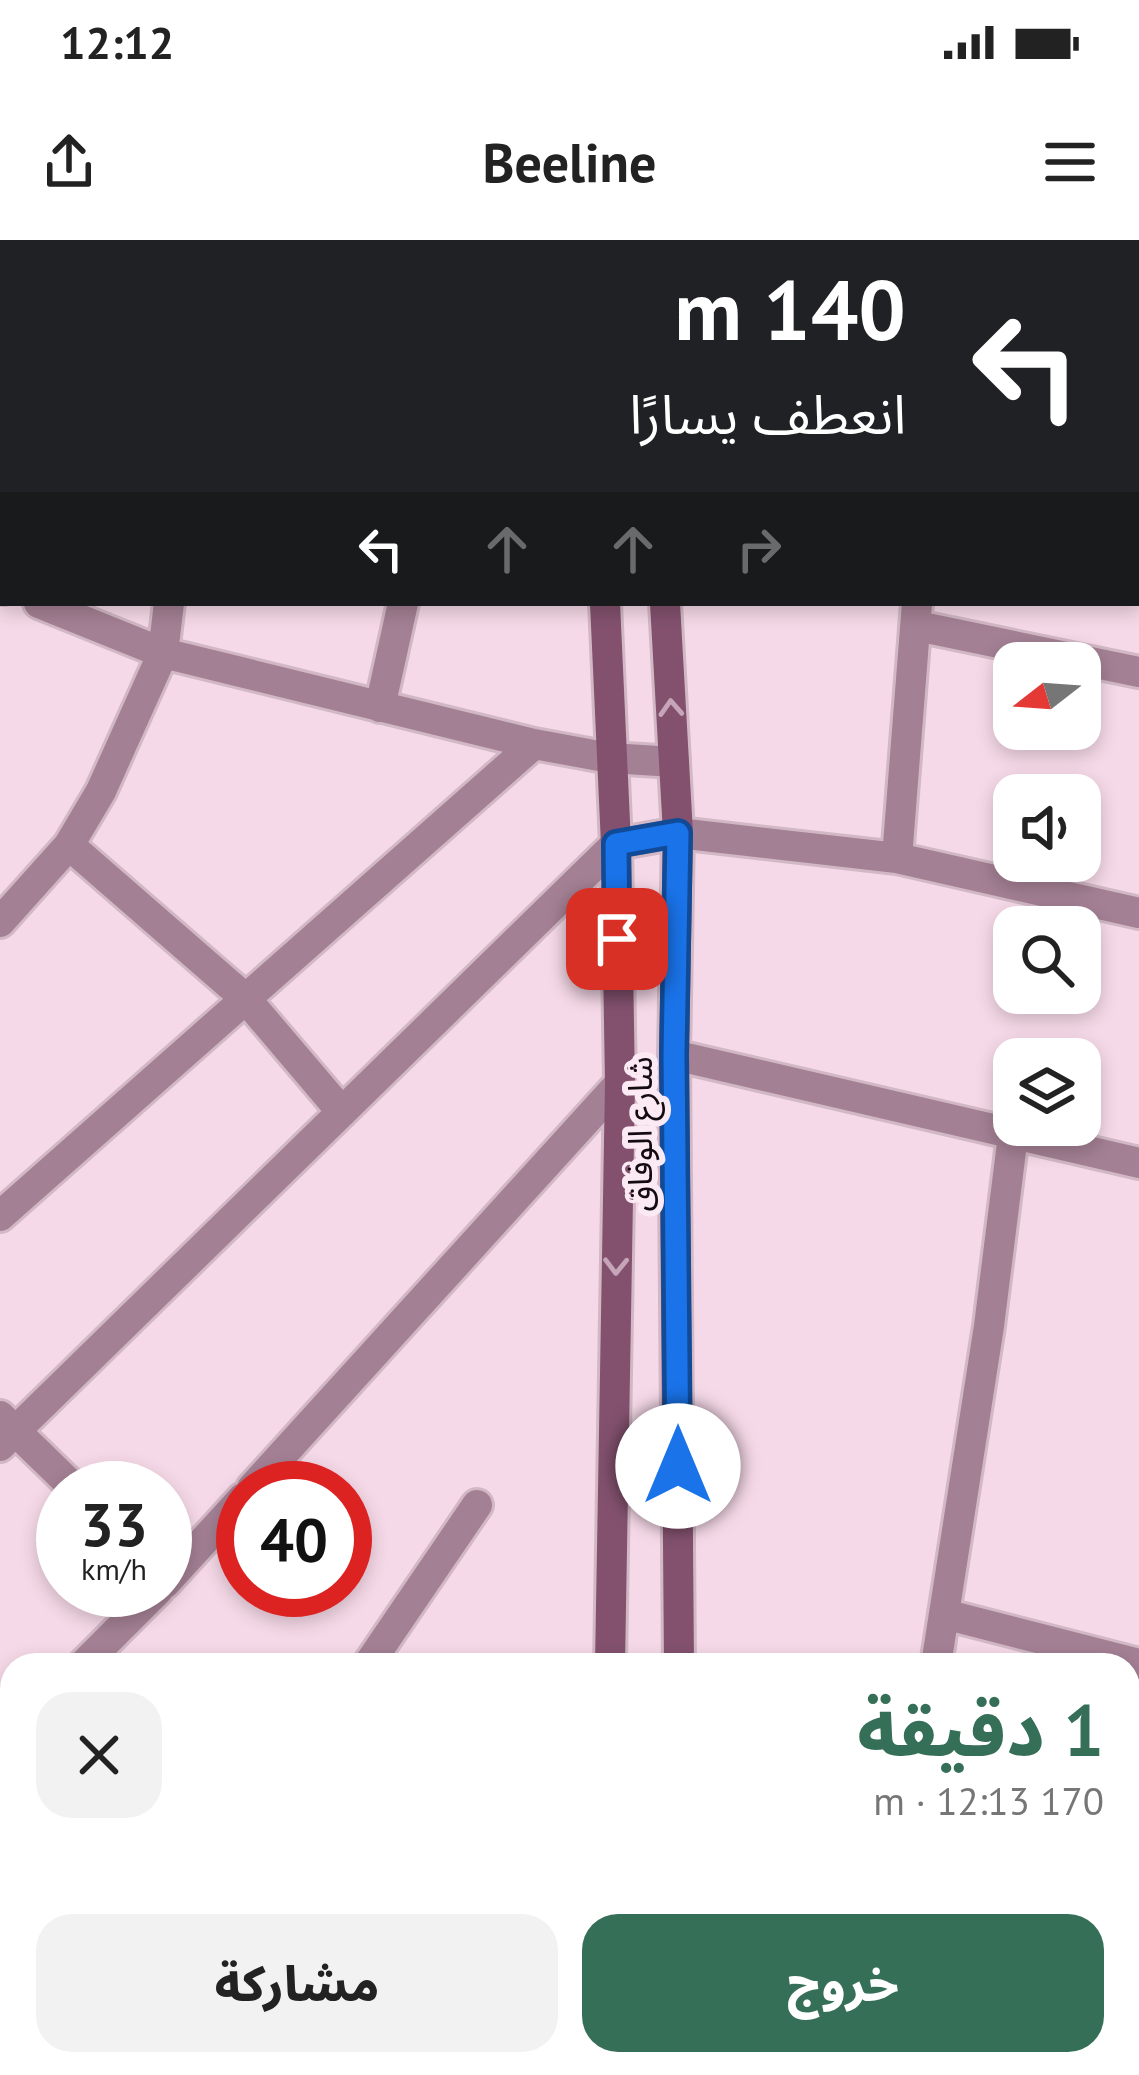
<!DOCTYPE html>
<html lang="ar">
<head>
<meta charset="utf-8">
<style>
	:root { --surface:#fff; --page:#f2f2f2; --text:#222; --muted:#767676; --accent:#366f57 }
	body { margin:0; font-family:"PT Sans","Noto Sans Arabic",sans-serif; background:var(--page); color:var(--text); direction:rtl; height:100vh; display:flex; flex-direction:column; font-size:45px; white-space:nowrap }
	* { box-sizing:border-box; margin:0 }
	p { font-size:39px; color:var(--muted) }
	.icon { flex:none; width:66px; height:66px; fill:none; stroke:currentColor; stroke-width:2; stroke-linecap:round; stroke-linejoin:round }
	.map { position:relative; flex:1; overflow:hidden; direction:ltr }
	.sheet { position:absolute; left:0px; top:1413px; width:1140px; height:423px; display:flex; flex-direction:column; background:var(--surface); border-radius:36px 36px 0 0; box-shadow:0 6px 18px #0003; direction:rtl }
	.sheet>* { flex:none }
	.guide { position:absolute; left:0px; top:0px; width:1140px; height:366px; box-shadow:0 6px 18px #0003; direction:rtl; background:#202124; color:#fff; overflow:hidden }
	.needle { width:78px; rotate:253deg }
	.tools { position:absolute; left:993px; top:402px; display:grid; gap:24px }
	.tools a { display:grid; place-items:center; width:108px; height:108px; border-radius:24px; background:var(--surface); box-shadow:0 6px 18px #0003; font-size:60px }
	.speed { position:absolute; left:36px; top:1221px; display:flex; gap:24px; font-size:60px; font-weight:700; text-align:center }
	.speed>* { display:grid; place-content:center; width:156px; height:156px; border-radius:50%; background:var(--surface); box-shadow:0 6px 18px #0003; line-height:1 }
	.speed small { font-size:30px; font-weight:400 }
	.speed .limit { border:18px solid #d22; background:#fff; color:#111 }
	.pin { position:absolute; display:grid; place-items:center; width:102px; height:102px; color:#fff; margin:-51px; border-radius:24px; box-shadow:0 6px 18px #0006 }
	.me { position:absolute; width:132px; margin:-66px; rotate:0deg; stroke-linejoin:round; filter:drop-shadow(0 0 9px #0008) }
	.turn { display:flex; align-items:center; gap:42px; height:252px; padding:0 36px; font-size:54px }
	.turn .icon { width:156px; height:156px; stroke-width:2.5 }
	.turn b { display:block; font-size:84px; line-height:102px }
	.lanes { display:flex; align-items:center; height:114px; padding:0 36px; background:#0003; justify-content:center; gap:60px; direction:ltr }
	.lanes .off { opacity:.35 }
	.round { display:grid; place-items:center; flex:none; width:126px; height:126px; border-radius:36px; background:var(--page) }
	.overview { display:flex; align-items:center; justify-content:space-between; height:204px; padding:0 36px }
	h1 { font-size:72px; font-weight:800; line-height:90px; color:var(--accent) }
	.action { display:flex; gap:24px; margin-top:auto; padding:24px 36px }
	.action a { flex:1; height:138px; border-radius:36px; background:var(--accent); color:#fff; font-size:48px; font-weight:800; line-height:138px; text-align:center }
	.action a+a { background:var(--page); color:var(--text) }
	.status { display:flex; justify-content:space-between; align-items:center; height:84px; padding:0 60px; background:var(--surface); direction:ltr }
	.status svg { height:33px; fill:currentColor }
	header { display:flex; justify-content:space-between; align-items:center; height:156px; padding:0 36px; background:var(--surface); font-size:54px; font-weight:800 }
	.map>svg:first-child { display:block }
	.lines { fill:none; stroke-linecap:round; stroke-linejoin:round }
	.street-casing { stroke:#d2b8c5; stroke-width:36 }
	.secondary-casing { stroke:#d2b8c5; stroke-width:36 }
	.street { stroke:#a48094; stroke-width:30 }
	.secondary { stroke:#83516e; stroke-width:30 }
	.oneway { stroke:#c5a5b7 }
	.route-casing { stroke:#114b97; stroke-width:30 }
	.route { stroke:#1a73e8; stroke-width:21 }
	.labels { text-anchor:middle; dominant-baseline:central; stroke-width:12; stroke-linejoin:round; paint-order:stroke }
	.street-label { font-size:33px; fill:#140b10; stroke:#fbeaf3 }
</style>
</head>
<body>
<div class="status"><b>12:12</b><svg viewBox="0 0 49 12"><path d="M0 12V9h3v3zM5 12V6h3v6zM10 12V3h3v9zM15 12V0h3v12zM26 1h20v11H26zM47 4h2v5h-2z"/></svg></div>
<header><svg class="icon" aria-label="menu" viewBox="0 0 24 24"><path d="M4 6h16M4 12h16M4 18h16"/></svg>Beeline<svg class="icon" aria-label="share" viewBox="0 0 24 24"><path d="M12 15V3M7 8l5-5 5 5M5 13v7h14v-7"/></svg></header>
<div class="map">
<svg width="1139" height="1835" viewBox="0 0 1139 1835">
	<rect width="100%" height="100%" fill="#f6d9e8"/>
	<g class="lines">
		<defs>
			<path id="street" d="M 242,3 L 242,0
				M 481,3 L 482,0
				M 936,3 L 936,0
				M 0,53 L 3,55
				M 1137,146 L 1139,138
				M 1137,192 L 1139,192
				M 0,347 L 3,349
				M 39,363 L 163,413 L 534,504 L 610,518 L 674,522
				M 917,386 L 1139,432
				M 380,467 L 403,363
				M 69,605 L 246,759 L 342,872
				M 897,618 L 917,363
				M 0,682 L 69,605 L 101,551 L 163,413 L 169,363
				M 674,815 L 1139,923
				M 0,976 L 534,504
				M 0,1176 L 74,1248
				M 0,1206 L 616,604 L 678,593 L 897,618 L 1139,673
				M 252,1248 L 620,843
				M 165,1343 L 243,1258
				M 944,1374 L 1139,1424
				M 83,1425 L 158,1350
				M 368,1425 L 477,1265
				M 936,1425 L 989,1086 L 1013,895
				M 0,1509 L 12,1497
				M 1128,1662 L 1139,1646
				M 1128,1786 L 1139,1791
				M 444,1824 L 470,1835
				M 73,1835 L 81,1824
				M 953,1835 L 955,1824"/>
			<path id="secondary" d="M 601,0 L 601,3
				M 656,3 L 656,0
				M 605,363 L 616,604 L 620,843 L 610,1425
				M 665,363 L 678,593 L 674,815 L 679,1425
				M 588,1835 L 589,1824
				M 650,1835 L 652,1824"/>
		</defs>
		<use href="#street" class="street-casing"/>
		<use href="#secondary" class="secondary-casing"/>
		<use href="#street" class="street"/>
		<use href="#secondary" class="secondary"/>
	</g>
	<defs><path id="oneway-chevron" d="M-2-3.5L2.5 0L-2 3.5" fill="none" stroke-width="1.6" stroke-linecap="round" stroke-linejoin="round" transform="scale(3)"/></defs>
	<g class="oneway">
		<use href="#oneway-chevron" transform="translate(671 468) rotate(-93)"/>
		<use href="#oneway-chevron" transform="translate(616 1026) rotate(91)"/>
	</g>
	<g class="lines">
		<defs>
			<path id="route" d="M 617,699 L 616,604 L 678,593 L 674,815 L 678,1226"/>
		</defs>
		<use href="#route" class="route-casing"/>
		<use href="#route" class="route"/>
	</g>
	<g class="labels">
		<g class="street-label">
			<text transform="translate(639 894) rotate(-90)">شارع الوفاق</text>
		</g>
	</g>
</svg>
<div class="tools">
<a><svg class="needle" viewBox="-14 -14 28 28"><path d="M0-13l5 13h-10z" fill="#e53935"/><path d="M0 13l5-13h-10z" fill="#767676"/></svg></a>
<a><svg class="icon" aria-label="sound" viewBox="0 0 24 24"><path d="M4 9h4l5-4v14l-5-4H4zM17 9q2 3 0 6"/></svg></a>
<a><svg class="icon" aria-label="search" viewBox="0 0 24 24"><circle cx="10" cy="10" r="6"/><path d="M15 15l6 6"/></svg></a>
<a><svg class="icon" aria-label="layers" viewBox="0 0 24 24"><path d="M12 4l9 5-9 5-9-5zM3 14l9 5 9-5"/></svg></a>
</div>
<div class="speed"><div>33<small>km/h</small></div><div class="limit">40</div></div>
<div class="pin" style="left:617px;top:699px;background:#d93025"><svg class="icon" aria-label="arrive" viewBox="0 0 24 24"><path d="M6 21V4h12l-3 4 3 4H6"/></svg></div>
<svg class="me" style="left:678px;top:1226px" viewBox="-20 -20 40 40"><circle r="19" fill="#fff"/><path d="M0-13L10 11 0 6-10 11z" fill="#1a73e8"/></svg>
<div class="guide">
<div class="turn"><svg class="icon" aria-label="left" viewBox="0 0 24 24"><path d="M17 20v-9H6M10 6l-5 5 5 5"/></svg><div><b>140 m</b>انعطف يسارًا</div></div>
<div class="lanes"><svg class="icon" aria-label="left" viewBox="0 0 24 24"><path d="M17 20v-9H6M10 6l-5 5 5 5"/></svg><svg class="icon off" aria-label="ahead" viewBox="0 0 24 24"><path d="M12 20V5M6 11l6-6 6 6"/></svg><svg class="icon off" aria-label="ahead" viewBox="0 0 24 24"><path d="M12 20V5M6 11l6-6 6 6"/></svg><svg class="icon off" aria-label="right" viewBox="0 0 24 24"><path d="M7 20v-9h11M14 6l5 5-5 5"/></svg></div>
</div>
<section class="sheet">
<div class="overview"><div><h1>1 دقيقة</h1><p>170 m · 12:13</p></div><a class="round"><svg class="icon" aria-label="close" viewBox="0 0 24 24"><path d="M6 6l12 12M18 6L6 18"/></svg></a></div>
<div class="action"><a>خروج</a><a>مشاركة</a></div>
</section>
</div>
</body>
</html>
